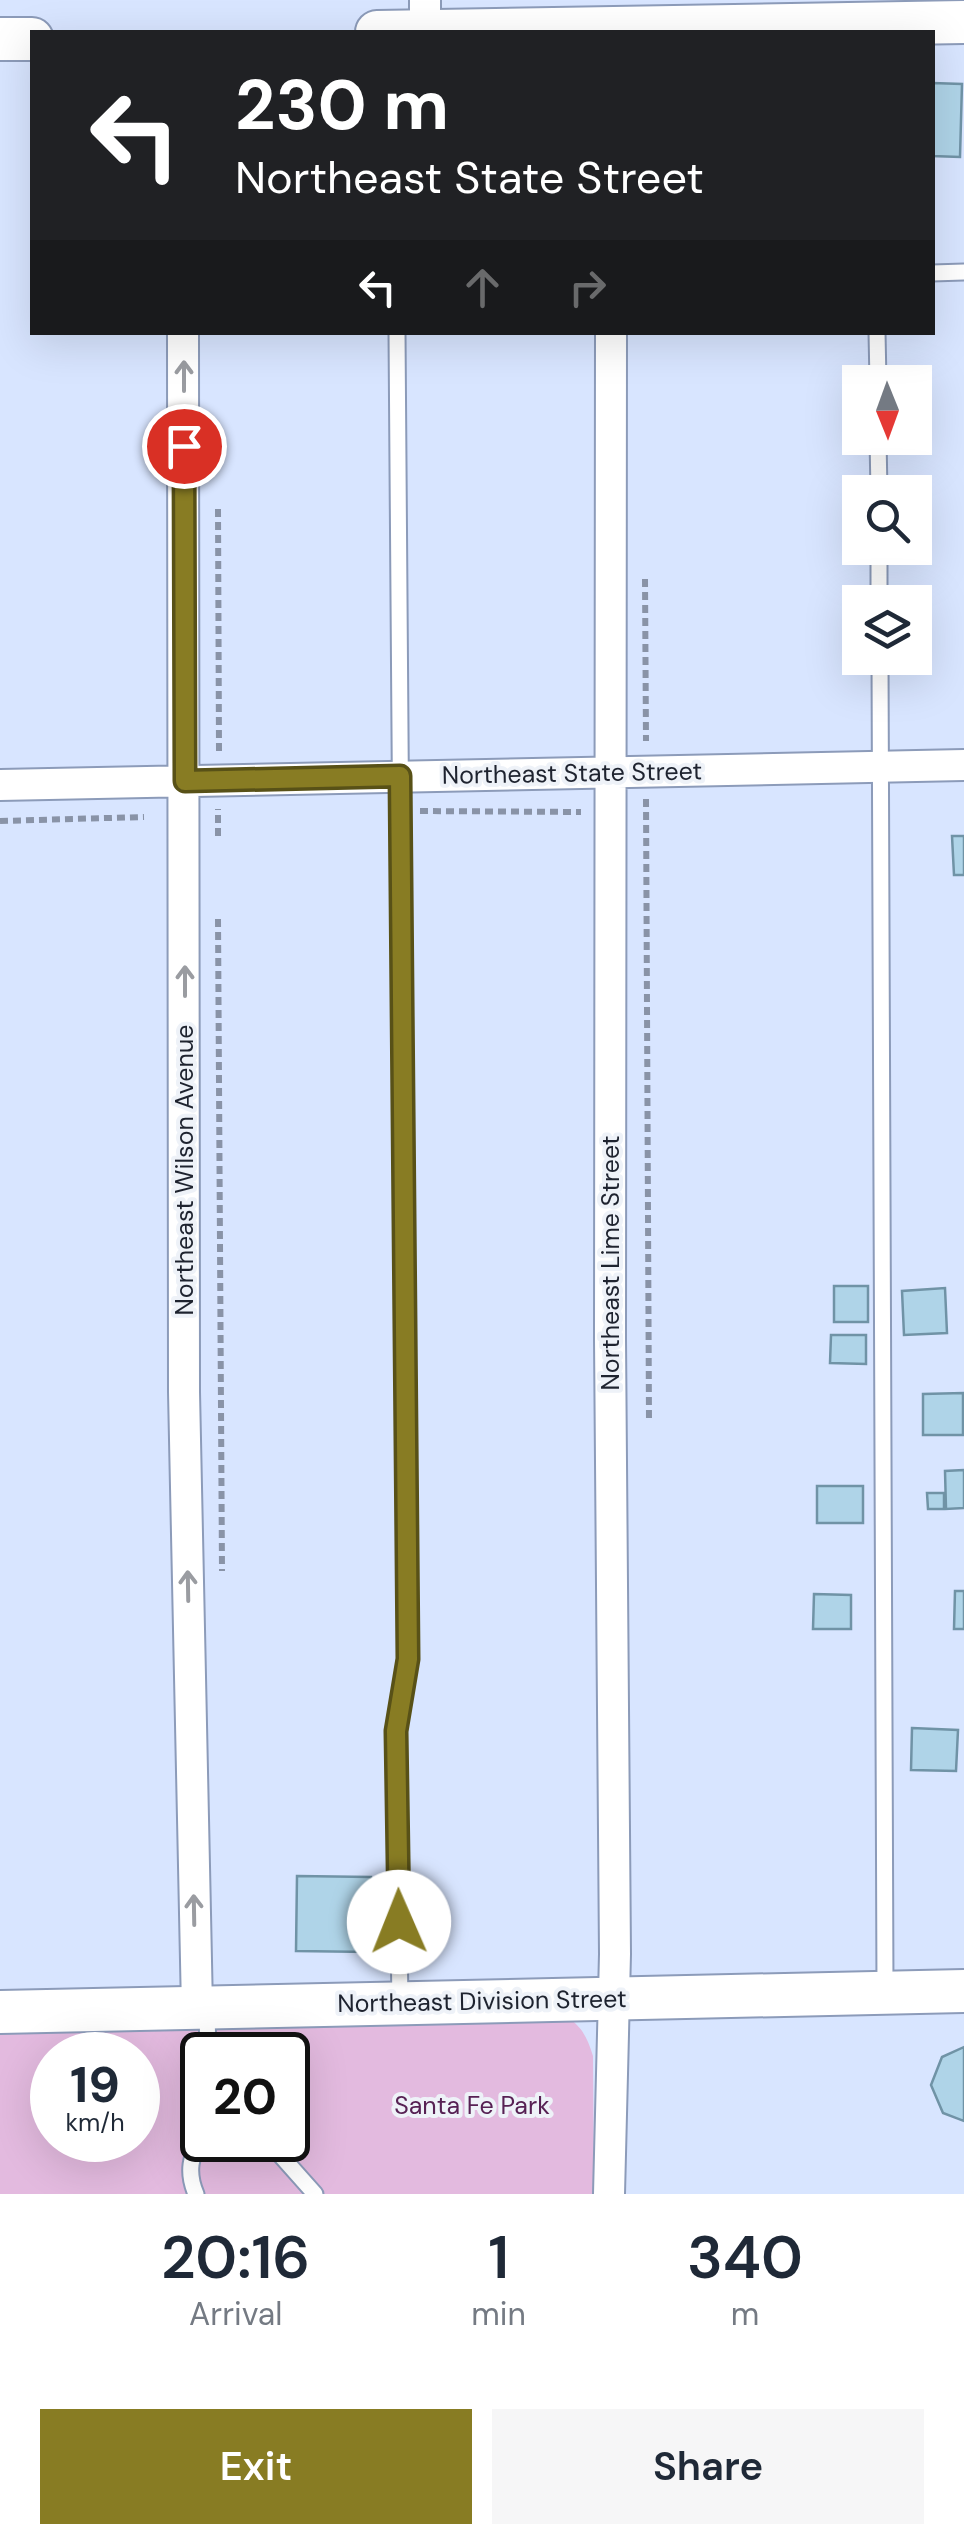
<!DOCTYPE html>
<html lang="en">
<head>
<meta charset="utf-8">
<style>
	:root { --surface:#fff; --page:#f6f6f7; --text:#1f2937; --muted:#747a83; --accent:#887c23 }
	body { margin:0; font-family:"DM Sans",sans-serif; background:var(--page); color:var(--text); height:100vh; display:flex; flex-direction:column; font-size:38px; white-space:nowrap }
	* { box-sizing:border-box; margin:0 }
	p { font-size:32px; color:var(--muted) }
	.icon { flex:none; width:55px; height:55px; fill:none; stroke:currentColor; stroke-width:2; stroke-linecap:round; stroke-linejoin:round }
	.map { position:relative; height:2194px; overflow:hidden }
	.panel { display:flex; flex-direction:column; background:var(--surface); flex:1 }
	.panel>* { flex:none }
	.banner { position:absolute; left:30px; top:30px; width:905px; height:305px; border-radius:0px; box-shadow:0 10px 40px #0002; background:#202124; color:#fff; overflow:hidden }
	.needle { width:65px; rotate:179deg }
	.controls { position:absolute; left:842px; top:365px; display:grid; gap:20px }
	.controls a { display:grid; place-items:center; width:90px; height:90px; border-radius:0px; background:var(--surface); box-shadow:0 10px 40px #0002; font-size:50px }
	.speed { position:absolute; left:30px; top:2032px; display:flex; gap:20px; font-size:50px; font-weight:700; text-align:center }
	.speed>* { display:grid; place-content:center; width:130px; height:130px; border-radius:50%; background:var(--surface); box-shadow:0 10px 40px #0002; line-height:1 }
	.speed small { font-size:25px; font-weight:400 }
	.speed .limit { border:5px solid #111; border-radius:15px; background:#fff; color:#111 }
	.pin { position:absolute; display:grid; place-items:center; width:85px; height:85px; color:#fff; margin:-42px; border:5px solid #fff; border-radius:50%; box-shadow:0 2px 10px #0007 }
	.me { position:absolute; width:110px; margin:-55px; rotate:359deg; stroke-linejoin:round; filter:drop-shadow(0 0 8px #0008) }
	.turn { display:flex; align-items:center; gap:35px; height:210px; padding:0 40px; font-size:45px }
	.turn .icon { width:130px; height:130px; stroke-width:2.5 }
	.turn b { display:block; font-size:70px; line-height:85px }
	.lanes { display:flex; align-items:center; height:95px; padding:0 40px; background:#0003; justify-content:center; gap:50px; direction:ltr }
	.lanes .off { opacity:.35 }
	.eta { display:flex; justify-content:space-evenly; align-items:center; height:170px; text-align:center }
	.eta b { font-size:60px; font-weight:600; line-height:70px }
	.button { display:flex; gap:20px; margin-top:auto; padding:20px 40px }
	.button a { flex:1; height:115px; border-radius:0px; background:var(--accent); color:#fff; font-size:40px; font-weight:600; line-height:115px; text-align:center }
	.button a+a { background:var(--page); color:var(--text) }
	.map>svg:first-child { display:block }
	.green { fill:#e3badf; fill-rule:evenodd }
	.building { fill:#afd4e8; stroke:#7093a6; stroke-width:2.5 }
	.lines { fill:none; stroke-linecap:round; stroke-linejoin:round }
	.lane-casing { stroke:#8c9bb9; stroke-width:19 }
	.street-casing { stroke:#8c9bb9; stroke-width:34 }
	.secondary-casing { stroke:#8c9bb9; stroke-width:46 }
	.path { stroke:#8993a7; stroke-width:6; stroke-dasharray:8 5; stroke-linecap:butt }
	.lane { stroke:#fff; stroke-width:15 }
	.street { stroke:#fff; stroke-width:30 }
	.secondary { stroke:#fff; stroke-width:42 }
	.oneway { stroke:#9a9ca1 }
	.route-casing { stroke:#585117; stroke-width:25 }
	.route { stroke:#887c23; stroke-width:18 }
	.labels { text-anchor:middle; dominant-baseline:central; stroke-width:8; stroke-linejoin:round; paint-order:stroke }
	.street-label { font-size:25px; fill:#1e232f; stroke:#eef2f8 }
	.park-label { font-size:25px; fill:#572154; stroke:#eef2f8 }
</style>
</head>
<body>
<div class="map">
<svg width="964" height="2194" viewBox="0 0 964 2194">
	<rect width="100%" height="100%" fill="#d8e5ff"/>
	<path class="green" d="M 564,2015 C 582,2026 587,2037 593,2056 L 594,2194 L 0,2194 L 0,2026 ZM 52,2055 L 138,2055 L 138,2140 L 52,2140 ZM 202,2055 L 288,2055 L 288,2140 L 202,2140 Z"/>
	<path class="building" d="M 932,83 L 962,84 L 960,157 L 932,156 Z
		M 952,836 L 964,836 L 964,875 L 954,875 Z
		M 834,1286 L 868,1286 L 868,1322 L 834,1322 Z
		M 945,1288 L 947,1333 L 904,1335 L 902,1291 Z
		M 831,1335 L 866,1335 L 866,1364 L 830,1363 Z
		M 963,1393 L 963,1435 L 923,1435 L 923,1394 Z
		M 964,1470 L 964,1508 L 946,1509 L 945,1471 Z
		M 817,1486 L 863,1486 L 863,1523 L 817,1523 Z
		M 927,1493 L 944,1493 L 944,1509 L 928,1509 Z
		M 955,1591 L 964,1591 L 964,1629 L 954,1629 Z
		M 814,1594 L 851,1595 L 851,1629 L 813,1629 Z
		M 912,1728 L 958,1730 L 956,1771 L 911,1770 Z
		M 297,1876 L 371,1877 L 370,1952 L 296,1951 Z
		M 964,2047 L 964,2121 L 943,2113 L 931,2085 L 942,2057 Z"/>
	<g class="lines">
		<defs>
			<path id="lane" d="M 932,273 L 964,272
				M 397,332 L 407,1659 L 396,1731 L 400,2002
				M 877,332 L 878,382
				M 878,438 L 879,492
				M 879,548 L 879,602
				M 880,658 L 885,1988
				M 207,2012 L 208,2055
				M 267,2140 L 315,2194
				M 196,2194 C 185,2169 193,2154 202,2131"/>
			<path id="street" d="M 425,32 L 425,0
				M 183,332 L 184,1392 L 197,2008
				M 0,785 L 964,765
				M 609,2194 L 615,1954 L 610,1339 L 611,332"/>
			<path id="secondary" d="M 377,32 L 964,22
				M 0,39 L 32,39
				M 0,2012 L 964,1991"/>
		</defs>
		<use href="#lane" class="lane-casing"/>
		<use href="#street" class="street-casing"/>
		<use href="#secondary" class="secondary-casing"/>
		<path class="path" d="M 218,509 L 219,751
			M 645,579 L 646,741
			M 646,799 L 649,1421
			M 420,811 L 581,812
			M 0,821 L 144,817
			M 218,836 L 218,809
			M 218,919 L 222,1571"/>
		<use href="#lane" class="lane"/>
		<use href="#street" class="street"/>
		<use href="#secondary" class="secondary"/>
	</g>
	<defs><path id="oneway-shaft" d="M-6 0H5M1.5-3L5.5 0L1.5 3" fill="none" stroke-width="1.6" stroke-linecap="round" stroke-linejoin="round" transform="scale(2.5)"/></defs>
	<g class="oneway">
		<use href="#oneway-shaft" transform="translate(184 376) rotate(-90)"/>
		<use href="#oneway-shaft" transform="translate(185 981) rotate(-90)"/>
		<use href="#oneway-shaft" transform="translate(188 1586) rotate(-91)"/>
		<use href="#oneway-shaft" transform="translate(194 1910) rotate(-91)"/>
	</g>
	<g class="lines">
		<defs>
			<path id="route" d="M 184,446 L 185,781 L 400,776 L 408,1659 L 396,1731 L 399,1922"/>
		</defs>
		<use href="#route" class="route-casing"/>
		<use href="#route" class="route"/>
	</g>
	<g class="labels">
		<g class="street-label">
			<text transform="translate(572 773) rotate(-1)">Northeast State Street</text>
			<text transform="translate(184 1170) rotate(-90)">Northeast Wilson Avenue</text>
			<text transform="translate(610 1263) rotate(-90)">Northeast Lime Street</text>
			<text transform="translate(482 2001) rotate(-1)">Northeast Division Street</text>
		</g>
		<g class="park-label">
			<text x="472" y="2105">Santa Fe Park</text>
		</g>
	</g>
</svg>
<div class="controls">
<a><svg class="needle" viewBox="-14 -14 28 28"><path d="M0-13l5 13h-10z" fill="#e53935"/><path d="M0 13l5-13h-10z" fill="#747a83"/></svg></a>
<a><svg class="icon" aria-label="search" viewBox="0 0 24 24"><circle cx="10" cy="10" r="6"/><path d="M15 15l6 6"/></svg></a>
<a><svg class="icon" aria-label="layers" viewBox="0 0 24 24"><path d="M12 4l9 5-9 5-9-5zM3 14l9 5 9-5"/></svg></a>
</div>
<div class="speed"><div>19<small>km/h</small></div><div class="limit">20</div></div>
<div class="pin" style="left:184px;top:446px;background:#d93025"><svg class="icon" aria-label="arrive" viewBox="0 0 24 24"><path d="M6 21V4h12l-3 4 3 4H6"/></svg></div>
<svg class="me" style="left:399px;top:1922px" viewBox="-20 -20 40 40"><circle r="19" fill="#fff"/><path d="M0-13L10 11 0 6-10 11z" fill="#887c23"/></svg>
<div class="banner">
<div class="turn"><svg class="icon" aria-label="left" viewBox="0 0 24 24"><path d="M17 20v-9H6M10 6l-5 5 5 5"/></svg><div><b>230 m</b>Northeast State Street</div></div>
<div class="lanes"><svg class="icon" aria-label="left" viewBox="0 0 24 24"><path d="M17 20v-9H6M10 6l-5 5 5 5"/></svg><svg class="icon off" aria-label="ahead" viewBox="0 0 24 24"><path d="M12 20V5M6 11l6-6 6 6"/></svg><svg class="icon off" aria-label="right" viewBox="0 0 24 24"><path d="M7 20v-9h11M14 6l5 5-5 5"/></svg></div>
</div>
</div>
<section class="panel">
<div class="eta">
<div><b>20:16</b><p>Arrival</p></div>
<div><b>1</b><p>min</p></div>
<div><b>340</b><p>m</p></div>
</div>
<div class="button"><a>Exit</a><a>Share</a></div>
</section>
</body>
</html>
